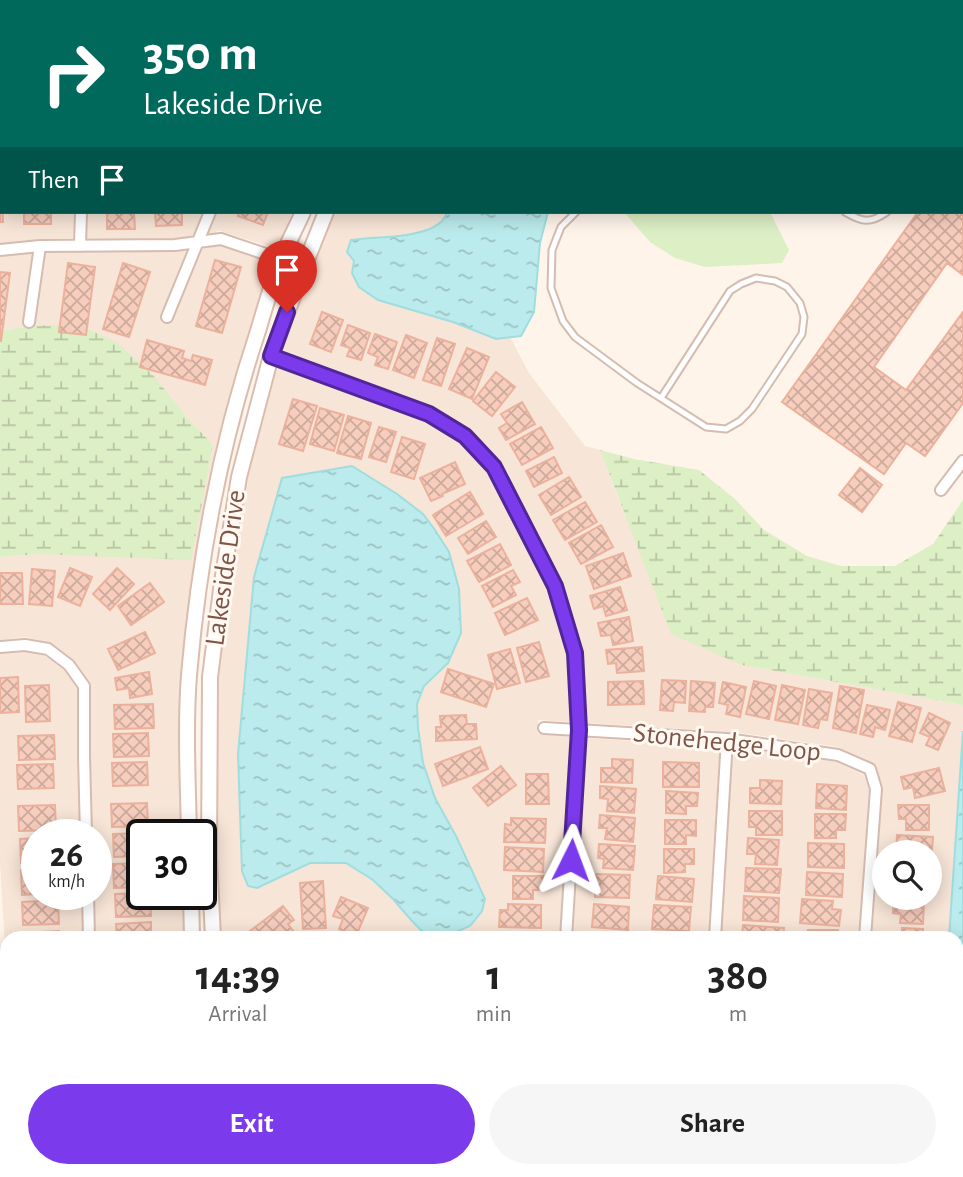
<!DOCTYPE html>
<html lang="en">
<head>
<meta charset="utf-8">
<style>
	:root { --surface:#fff; --page:#f6f6f6; --text:#222; --muted:#767676; --accent:#7c3aed }
	body { margin:0; font-family:"Alegreya Sans",sans-serif; background:var(--page); color:var(--text); height:100vh; display:flex; flex-direction:column; font-size:26px; white-space:nowrap }
	* { box-sizing:border-box; margin:0 }
	p { font-size:23px; color:var(--muted) }
	.icon { flex:none; width:38px; height:38px; fill:none; stroke:currentColor; stroke-width:2; stroke-linecap:round; stroke-linejoin:round }
	.map { position:relative; flex:1; overflow:hidden }
	.drawer { position:absolute; left:0px; top:931px; width:964px; height:247px; display:flex; flex-direction:column; background:var(--surface); border-radius:21px 21px 0 0; box-shadow:0 4px 18px #0003 }
	.drawer>* { flex:none }
	.guide { position:absolute; left:0px; top:0px; width:964px; height:214px; box-shadow:0 4px 18px #0003; background:#00695c; color:#fff; overflow:hidden }
	.buttons { position:absolute; left:872px; top:840px; display:grid; gap:14px }
	.buttons a { display:grid; place-items:center; width:70px; height:70px; border-radius:50%; background:var(--surface); box-shadow:0 4px 18px #0003; font-size:35px }
	.speed { position:absolute; left:21px; top:819px; display:flex; gap:14px; font-size:35px; font-weight:700; text-align:center }
	.speed>* { display:grid; place-content:center; width:91px; height:91px; border-radius:50%; background:var(--surface); box-shadow:0 4px 18px #0003; line-height:1 }
	.speed small { font-size:18px; font-weight:400 }
	.speed .limit { border:4px solid #111; border-radius:10px; background:#fff; color:#111 }
	.pin { position:absolute; display:grid; place-items:center; width:60px; height:60px; color:#fff; margin:-72px -30px; border-radius:50% 50% 50% 0; rotate:-45deg; box-shadow:0 0 7px #0007 }
	.pin .icon { rotate:45deg }
	.me { position:absolute; width:77px; margin:-38px; rotate:3deg; stroke-linejoin:round; filter:drop-shadow(0 0 5px #0008) }
	.turn { display:flex; align-items:center; gap:24px; height:147px; padding:0 28px; font-size:32px }
	.turn .icon { width:91px; height:91px; stroke-width:2.5 }
	.turn b { display:block; font-size:49px; line-height:60px }
	.then { display:flex; align-items:center; height:66px; padding:0 28px; background:#0003; gap:14px; font-size:26px }
	.eta { display:flex; justify-content:space-evenly; align-items:center; height:119px; text-align:center }
	.eta b { font-size:42px; font-weight:600; line-height:49px }
	.button { display:flex; gap:14px; margin-top:auto; padding:14px 28px }
	.button a { flex:1; height:80px; border-radius:42px; background:var(--accent); color:#fff; font-size:28px; font-weight:600; line-height:80px; text-align:center }
	.button a+a { background:var(--page); color:var(--text) }
	.map>svg:first-child { display:block }
	.residential { fill:#f7e5d7; fill-rule:evenodd }
	.grass { fill:url(#grass-dots) }
	.wetland { fill:url(#wetland-marsh) }
	.park { fill:#dcefc5 }
	.water { fill:url(#water-ripples); stroke:#a0dddf; stroke-width:2 }
	.building { fill:url(#building-cross-hatch); stroke:#ecb19c; stroke-width:2 }
	.lines { fill:none; stroke-linecap:round; stroke-linejoin:round }
	.lane-casing { stroke:#d5bcb0; stroke-width:9 }
	.street-casing { stroke:#d5bcb0; stroke-width:14 }
	.secondary-casing { stroke:#dbbdaf; stroke-width:18 }
	.path { stroke:#deb0a0; stroke-width:2.5; stroke-dasharray:2 5; stroke-linecap:butt }
	.lane { stroke:#fff; stroke-width:5 }
	.street { stroke:#fff; stroke-width:10 }
	.secondary { stroke:#fff; stroke-width:14 }
	.route-casing { stroke:#51269a; stroke-width:18 }
	.route { stroke:#7c3aed; stroke-width:12 }
	.labels { text-anchor:middle; dominant-baseline:central; stroke-width:6; stroke-linejoin:round; paint-order:stroke }
	.street-label { font-size:28px; fill:#7e5549; stroke:#fff9f2 }
</style>
</head>
<body>
<div class="map">
<svg width="963" height="1177" viewBox="0 0 963 1177">
	<defs>
		<pattern id="grass-dots" width="8" height="8" patternUnits="userSpaceOnUse" patternTransform="scale(1.75)"><rect width="8" height="8" fill="#dcefc5"/><path d="M2 2h.1M6 6h.1" fill="none" stroke="#b8c4a2" stroke-width="1.8" stroke-linecap="round"/></pattern>
		<pattern id="wetland-marsh" width="20" height="14" patternUnits="userSpaceOnUse" patternTransform="scale(1.75)"><rect width="20" height="14" fill="#dcefc5"/><path d="M1 5h8M5 5V1M11 12h8M15 12V8" fill="none" stroke="#b8c4a2"/></pattern>
		<pattern id="water-ripples" width="26" height="14" patternUnits="userSpaceOnUse" patternTransform="scale(1.75)"><rect width="26" height="14" fill="#bbebec"/><path d="M2 4q2-2 4 0t4 0M15 11q2-2 4 0t4 0" fill="none" stroke="#9dc1c1"/></pattern>
		<pattern id="building-cross-hatch" width="8" height="8" patternUnits="userSpaceOnUse" patternTransform="scale(1.75)"><rect width="8" height="8" fill="#f7cebe"/><path d="M0 0l8 8M0 8l8-8" fill="none" stroke="#cdaa9c"/></pattern>
	</defs>
	<rect width="100%" height="100%" fill="#fff4ea"/>
	<path class="residential" d="M 0,32 L 2,32 L 2,212 L 296,212 L 278,249 L 217,230 L 213,244 L 273,263 L 228,404 L 212,472 L 194,581 L 182,835 L 142,835 L 142,894 L 184,894 L 185,938 L 96,938 L 94,894 L 96,894 L 96,835 L 92,835 L 90,756 L 91,686 L 89,681 L 74,660 L 51,643 L 26,637 L 0,640 L 0,557 L 38,554 L 213,445 L 186,416 L 32,326 L 0,331 Z
		M 334,212 L 448,212 L 440,223 L 418,233 L 365,238 L 354,261 L 352,273 L 360,287 L 378,300 L 453,322 L 495,339 L 510,337 L 529,373 L 585,446 L 600,450 L 624,514 L 742,665 L 963,705 L 963,731 L 949,938 L 872,938 L 882,790 L 876,767 L 872,762 L 838,747 L 734,732 L 585,723 L 582,652 L 562,584 L 499,461 L 468,430 L 432,407 L 279,352 L 310,269 ZM 884,852 L 929,852 L 929,898 L 884,898 Z
		M 275,366 L 426,420 L 461,442 L 489,471 L 550,589 L 569,654 L 572,722 L 538,720 L 538,734 L 572,737 L 560,938 L 220,938 L 216,856 L 216,677 L 228,583 L 245,479 ZM 352,466 L 372,479 L 435,530 L 449,552 L 459,589 L 448,663 L 424,686 L 417,704 L 418,728 L 423,763 L 435,798 L 456,836 L 425,933 L 412,921 L 393,899 L 373,880 L 346,863 L 310,863 L 257,888 L 238,754 L 254,577 L 282,478 Z
		M 24,652 L 45,656 L 65,671 L 78,689 L 77,756 L 80,835 L 37,835 L 37,894 L 81,894 L 83,938 L 7,938 L 7,1033 L 0,1033 L 0,947 L 5,946 L 0,863 L 0,654 Z
		M 585,738 L 720,746 L 708,938 L 573,938 Z
		M 733,747 L 836,762 L 864,775 L 869,790 L 859,938 L 721,938 Z
		M 957,1061 L 963,1066 L 963,1177 L 892,1177 L 892,1171 L 957,1171 Z
		M 487,1171 L 674,1171 L 667,1177 L 487,1177 Z
		M 750,1171 L 879,1171 L 879,1177 L 756,1177 Z"/>
	<path class="grass" d="M 0,1108 L 7,1108 L 7,1171 L 187,1171 L 187,1177 L 0,1177 Z
		M 225,1171 L 420,1171 L 420,1177 L 225,1177 Z"/>
	<path class="wetland" d="M 76,324 L 116,342 L 153,375 L 186,416 L 213,445 L 191,560 L 38,554 L 0,557 L 0,331 L 32,326 Z
		M 600,450 L 634,459 L 699,470 L 735,499 L 764,530 L 807,556 L 841,566 L 895,566 L 933,544 L 963,500 L 963,705 L 742,665 L 671,634 Z"/>
	<path class="park" d="M 624,212 L 770,212 L 789,250 L 782,263 L 705,267 L 675,258 L 650,242 Z"/>
	<path class="water" d="M 0,0 L 296,0 L 298,2 L 2,2 L 2,32 L 0,32 Z
		M 448,212 L 548,212 L 540,243 L 534,312 L 521,336 L 496,339 L 453,322 L 378,300 L 359,287 L 352,273 L 354,261 L 347,252 L 351,240 C 375,236 425,239 442,221 C 444,218 446,215 448,212 Z
		M 352,466 L 397,494 L 423,514 L 435,530 L 449,552 L 459,589 L 461,633 L 448,663 L 424,686 L 417,704 L 418,728 L 423,763 L 435,798 L 456,836 L 485,899 L 482,911 L 470,926 L 446,936 L 424,933 L 412,921 L 393,899 L 373,880 L 346,863 L 310,863 L 257,888 L 248,886 L 242,871 L 238,754 L 254,577 L 282,478 Z
		M 963,731 L 963,1066 L 957,1061 L 957,938 L 949,938 Z
		M 674,1171 L 750,1171 L 756,1177 L 667,1177 Z"/>
	<path class="building" d="M 0,153 L 3,222 L 0,222 Z
		M 963,173 L 963,275 L 947,263 L 874,367 L 906,390 L 963,312 L 963,403 L 925,456 L 906,443 L 884,474 L 782,402 L 918,212 L 962,212 Z
		M 24,212 L 51,212 L 51,224 L 24,224 Z
		M 107,212 L 134,212 L 135,229 L 107,229 Z
		M 155,212 L 182,212 L 182,225 L 156,226 Z
		M 239,212 L 268,212 L 263,225 L 238,216 Z
		M 215,260 L 241,267 L 222,333 L 196,326 Z
		M 68,263 L 95,267 L 86,335 L 59,332 Z
		M 123,263 L 150,272 L 129,337 L 103,329 Z
		M 0,272 L 10,273 L 1,341 L 0,341 Z
		M 322,312 L 343,320 L 331,352 L 310,344 Z
		M 348,325 L 370,333 L 361,360 L 347,356 L 350,348 L 341,345 Z
		M 375,334 L 397,342 L 388,369 L 375,365 L 378,357 L 368,353 Z
		M 406,335 L 427,343 L 414,378 L 393,370 Z
		M 437,338 L 455,344 L 441,386 L 423,380 Z
		M 147,340 L 184,351 L 182,358 L 191,361 L 193,355 L 212,360 L 205,385 L 140,367 Z
		M 467,348 L 489,357 L 472,399 L 449,389 Z
		M 496,372 L 515,387 L 492,416 L 473,401 Z
		M 293,399 L 317,406 L 303,451 L 279,444 Z
		M 522,402 L 535,424 L 506,440 L 499,428 L 507,423 L 501,414 Z
		M 320,408 L 344,415 L 334,451 L 310,444 Z
		M 348,416 L 371,423 L 361,459 L 337,453 Z
		M 379,427 L 396,432 L 386,462 L 369,457 Z
		M 541,427 L 553,448 L 522,465 L 510,444 Z
		M 402,437 L 425,444 L 414,479 L 391,472 Z
		M 554,457 L 562,473 L 534,487 L 526,471 Z
		M 455,462 L 465,484 L 442,494 L 443,496 L 431,501 L 420,478 Z
		M 860,468 L 882,485 L 862,512 L 839,495 Z
		M 569,477 L 581,497 L 551,515 L 539,495 Z
		M 470,492 L 483,514 L 446,536 L 433,515 Z
		M 585,502 L 597,522 L 565,540 L 553,520 Z
		M 486,521 L 496,537 L 468,554 L 458,538 Z
		M 601,525 L 613,547 L 581,564 L 569,543 Z
		M 500,544 L 511,565 L 479,582 L 467,561 Z
		M 623,553 L 631,576 L 594,589 L 586,566 Z
		M 70,568 L 92,577 L 80,606 L 58,597 Z
		M 117,568 L 134,584 L 110,610 L 93,594 Z
		M 32,569 L 55,571 L 52,606 L 29,604 Z
		M 513,570 L 520,582 L 511,586 L 516,595 L 493,607 L 482,586 Z
		M 0,573 L 22,573 L 23,604 L 0,604 Z
		M 150,583 L 164,602 L 131,625 L 118,606 Z
		M 620,587 L 627,610 L 606,616 L 603,606 L 594,609 L 590,596 Z
		M 527,598 L 538,620 L 505,635 L 495,613 Z
		M 629,617 L 633,641 L 613,645 L 611,635 L 601,636 L 598,623 Z
		M 145,632 L 155,653 L 118,670 L 108,649 Z
		M 539,642 L 549,676 L 526,682 L 517,648 Z
		M 642,647 L 644,671 L 617,673 L 616,663 L 608,664 L 606,650 Z
		M 510,649 L 520,683 L 497,689 L 488,655 Z
		M 448,669 L 494,684 L 486,707 L 441,692 Z
		M 149,672 L 152,694 L 130,698 L 129,688 L 117,690 L 115,678 Z
		M 18,677 L 19,712 L 0,713 L 0,678 Z
		M 662,680 L 686,681 L 685,703 L 674,702 L 673,711 L 660,710 Z
		M 643,681 L 644,704 L 608,705 L 608,682 Z
		M 691,681 L 715,683 L 713,707 L 705,707 L 705,712 L 689,711 Z
		M 754,681 L 776,686 L 769,719 L 746,714 Z
		M 723,682 L 746,687 L 740,717 L 726,714 L 728,705 L 719,703 Z
		M 49,685 L 50,721 L 26,722 L 25,686 Z
		M 782,685 L 805,690 L 798,724 L 775,720 Z
		M 840,686 L 864,690 L 856,733 L 833,728 Z
		M 809,689 L 832,693 L 827,720 L 820,719 L 818,728 L 803,725 Z
		M 898,702 L 921,708 L 912,742 L 889,736 Z
		M 153,704 L 154,728 L 115,729 L 114,705 Z
		M 867,705 L 890,710 L 885,730 L 875,727 L 873,737 L 860,734 Z
		M 929,713 L 950,723 L 938,750 L 926,745 L 930,737 L 920,733 Z
		M 466,715 L 467,724 L 476,724 L 477,739 L 436,741 L 436,727 L 441,727 L 440,716 Z
		M 148,733 L 149,756 L 114,757 L 113,734 Z
		M 54,735 L 55,759 L 19,760 L 18,736 Z
		M 480,747 L 488,769 L 443,786 L 435,764 Z
		M 612,759 L 633,760 L 632,783 L 601,782 L 601,768 L 612,768 Z
		M 147,762 L 148,785 L 113,786 L 112,763 Z
		M 663,762 L 699,763 L 699,787 L 663,787 Z
		M 53,764 L 54,788 L 18,789 L 17,765 Z
		M 501,766 L 516,785 L 488,806 L 473,788 Z
		M 939,768 L 945,791 L 915,798 L 913,787 L 904,789 L 901,777 Z
		M 526,774 L 548,774 L 549,804 L 526,804 Z
		M 760,780 L 782,781 L 781,804 L 750,803 L 750,788 L 760,788 Z
		M 817,784 L 847,786 L 846,810 L 816,808 Z
		M 600,786 L 636,789 L 634,813 L 607,811 L 608,799 L 600,798 Z
		M 666,791 L 698,793 L 697,806 L 686,806 L 686,814 L 666,813 Z
		M 147,803 L 148,826 L 112,827 L 111,804 Z
		M 55,805 L 56,830 L 19,831 L 18,806 Z
		M 898,805 L 929,805 L 929,830 L 906,830 L 906,819 L 899,819 Z
		M 749,811 L 782,811 L 782,835 L 756,835 L 756,827 L 749,827 Z
		M 815,814 L 846,814 L 845,830 L 836,830 L 836,838 L 815,838 Z
		M 600,815 L 635,818 L 633,842 L 605,839 L 607,828 L 599,828 Z
		M 511,818 L 546,819 L 545,843 L 504,842 L 505,824 L 511,825 Z
		M 665,820 L 696,820 L 696,836 L 686,835 L 686,844 L 665,844 Z
		M 143,833 L 142,835 L 142,856 L 114,857 L 113,834 Z
		M 897,835 L 933,837 L 931,861 L 929,861 L 929,852 L 896,852 Z
		M 37,838 L 37,862 L 21,863 L 20,839 Z
		M 748,838 L 779,840 L 777,865 L 755,864 L 756,854 L 747,854 Z
		M 808,843 L 844,844 L 844,868 L 808,867 Z
		M 599,844 L 635,846 L 633,870 L 603,868 L 604,859 L 598,858 Z
		M 505,847 L 544,849 L 543,872 L 504,870 Z
		M 664,849 L 694,849 L 694,864 L 685,864 L 685,872 L 664,873 Z
		M 142,863 L 142,887 L 114,888 L 113,864 Z
		M 746,868 L 781,869 L 779,893 L 745,891 Z
		M 21,870 L 37,870 L 37,894 L 22,895 Z
		M 807,872 L 843,874 L 842,897 L 806,895 Z
		M 596,874 L 630,875 L 629,898 L 595,897 Z
		M 513,876 L 543,876 L 543,890 L 533,890 L 533,899 L 513,899 Z
		M 658,876 L 694,879 L 692,902 L 656,899 Z
		M 323,881 L 326,928 L 303,929 L 300,883 Z
		M 142,893 L 142,894 L 150,894 L 151,916 L 116,917 L 115,894 Z
		M 744,896 L 779,898 L 778,922 L 743,920 Z
		M 341,897 L 368,908 L 356,936 L 339,929 L 343,919 L 333,916 Z
		M 894,898 L 924,900 L 923,924 L 900,923 L 901,914 L 893,913 Z
		M 802,899 L 833,901 L 832,909 L 841,910 L 839,926 L 800,923 Z
		M 58,900 L 59,924 L 23,925 L 22,902 Z
		M 508,904 L 541,905 L 541,928 L 499,927 L 500,910 L 508,910 Z
		M 594,904 L 629,907 L 628,930 L 592,927 Z
		M 654,905 L 691,907 L 689,931 L 652,929 Z
		M 283,906 L 294,920 L 288,924 L 297,936 L 294,938 L 255,938 L 250,931 Z
		M 151,922 L 151,938 L 117,938 L 116,924 Z
		M 743,925 L 784,928 L 783,938 L 742,938 Z
		M 902,928 L 923,929 L 923,938 L 890,938 L 890,937 L 902,937 Z
		M 808,930 L 838,930 L 838,938 L 808,938 Z
		M 59,931 L 59,938 L 24,938 L 24,933 Z
		M 505,933 L 539,933 L 539,938 L 505,938 Z
		M 591,933 L 623,933 L 623,938 L 591,938 Z
		M 653,934 L 689,935 L 689,938 L 653,938 Z
		M 7,979 L 7,1011 L 0,1011 L 0,980 Z
		M 0,1068 L 7,1068 L 7,1107 L 0,1107 Z
		M 244,1171 L 270,1171 L 270,1177 L 244,1177 Z
		M 303,1171 L 329,1171 L 329,1177 L 303,1177 Z
		M 427,1171 L 457,1171 L 457,1177 L 427,1177 Z
		M 522,1171 L 569,1171 L 563,1177 L 516,1177 Z
		M 582,1171 L 644,1171 L 645,1173 L 582,1176 Z
		M 909,1171 L 942,1171 L 943,1177 L 909,1177 Z"/>
	<g class="lines">
		<defs>
			<path id="lane" d="M 962,108 L 963,107
				M 576,212 L 561,227 L 552,250 L 551,288 L 563,321 L 575,337 L 637,383 L 706,427 L 726,429 L 740,421 L 752,409 L 802,334 L 804,317 L 800,303 L 787,287 L 775,281 L 756,278 L 741,284 L 730,291 L 661,398
				M 845,212 C 862,222 870,224 887,212
				M 290,1171 L 290,1177"/>
			<path id="street" d="M 905,0 L 907,2
				M 962,61 L 963,61
				M 0,124 L 2,124
				M 80,246 L 81,212
				M 0,250 L 40,246 L 175,245 L 221,239 L 304,267
				M 167,317 L 210,212
				M 29,322 L 40,246
				M 271,356 L 429,414 L 465,436 L 494,466 L 555,586 L 575,653 L 579,730 L 566,938
				M 941,490 L 963,461
				M 0,647 L 25,645 L 48,649 L 69,665 L 84,686 L 84,756 L 86,835
				M 544,728 L 727,739 L 838,755 L 870,769 L 876,789 L 865,938
				M 88,894 L 89,938
				M 715,938 L 727,739
				M 0,1040 L 7,1040
				M 481,1171 L 481,1177
				M 886,1171 L 886,1177"/>
			<path id="secondary" d="M 372,0 L 375,2
				M 417,2 L 418,0
				M 443,2 L 445,0
				M 189,835 C 188,782 185,728 189,675 C 199,558 221,442 258,331 C 265,307 272,283 281,260 C 287,244 296,228 303,212
				M 191,894 L 192,938
				M 213,938 L 209,856 L 210,677 L 222,582 L 239,477 L 271,356 L 304,267 L 326,212
				M 194,1171 L 194,1177
				M 218,1171 L 218,1177"/>
		</defs>
		<use href="#lane" class="lane-casing"/>
		<use href="#street" class="street-casing"/>
		<use href="#secondary" class="secondary-casing"/>
		<path class="path" d="M 470,0 L 472,2
			M 639,0 L 640,2
			M 732,0 L 732,2
			M 681,2 L 683,0
			M 828,2 L 829,0
			M 802,212 L 803,217
			M 957,1085 L 963,1085"/>
		<use href="#lane" class="lane"/>
		<use href="#street" class="street"/>
		<use href="#secondary" class="secondary"/>
	</g>
	<g class="lines">
		<defs>
			<path id="route" d="M 287,312 L 271,356 L 429,414 L 465,436 L 494,467 L 555,586 L 575,653 L 579,730 L 571,860"/>
		</defs>
		<use href="#route" class="route-casing"/>
		<use href="#route" class="route"/>
	</g>
	<g class="labels">
		<g class="street-label">
			<text transform="translate(226 568) rotate(-82)">Lakeside Drive</text>
			<text transform="translate(727 743) rotate(6)">Stonehedge Loop</text>
		</g>
	</g>
</svg>
<div class="buttons">
<a><svg class="icon" aria-label="search" viewBox="0 0 24 24"><circle cx="10" cy="10" r="6"/><path d="M15 15l6 6"/></svg></a>
</div>
<div class="speed"><div>26<small>km/h</small></div><div class="limit">30</div></div>
<div class="pin" style="left:287px;top:312px;background:#d93025"><svg class="icon" aria-label="arrive" viewBox="0 0 24 24"><path d="M6 21V4h12l-3 4 3 4H6"/></svg></div>
<svg class="me" style="left:571px;top:860px" viewBox="-20 -20 40 40"><path d="M0-17L14 15 0 8-14 15z" fill="#7c3aed" stroke="#fff" stroke-width="4"/></svg>
<div class="guide">
<div class="turn"><svg class="icon" aria-label="right" viewBox="0 0 24 24"><path d="M7 20v-9h11M14 6l5 5-5 5"/></svg><div><b>350 m</b>Lakeside Drive</div></div>
<div class="then">Then<svg class="icon" aria-label="arrive" viewBox="0 0 24 24"><path d="M6 21V4h12l-3 4 3 4H6"/></svg></div>
</div>
<section class="drawer">
<div class="eta">
<div><b>14:39</b><p>Arrival</p></div>
<div><b>1</b><p>min</p></div>
<div><b>380</b><p>m</p></div>
</div>
<div class="button"><a>Exit</a><a>Share</a></div>
</section>
</div>
</body>
</html>
